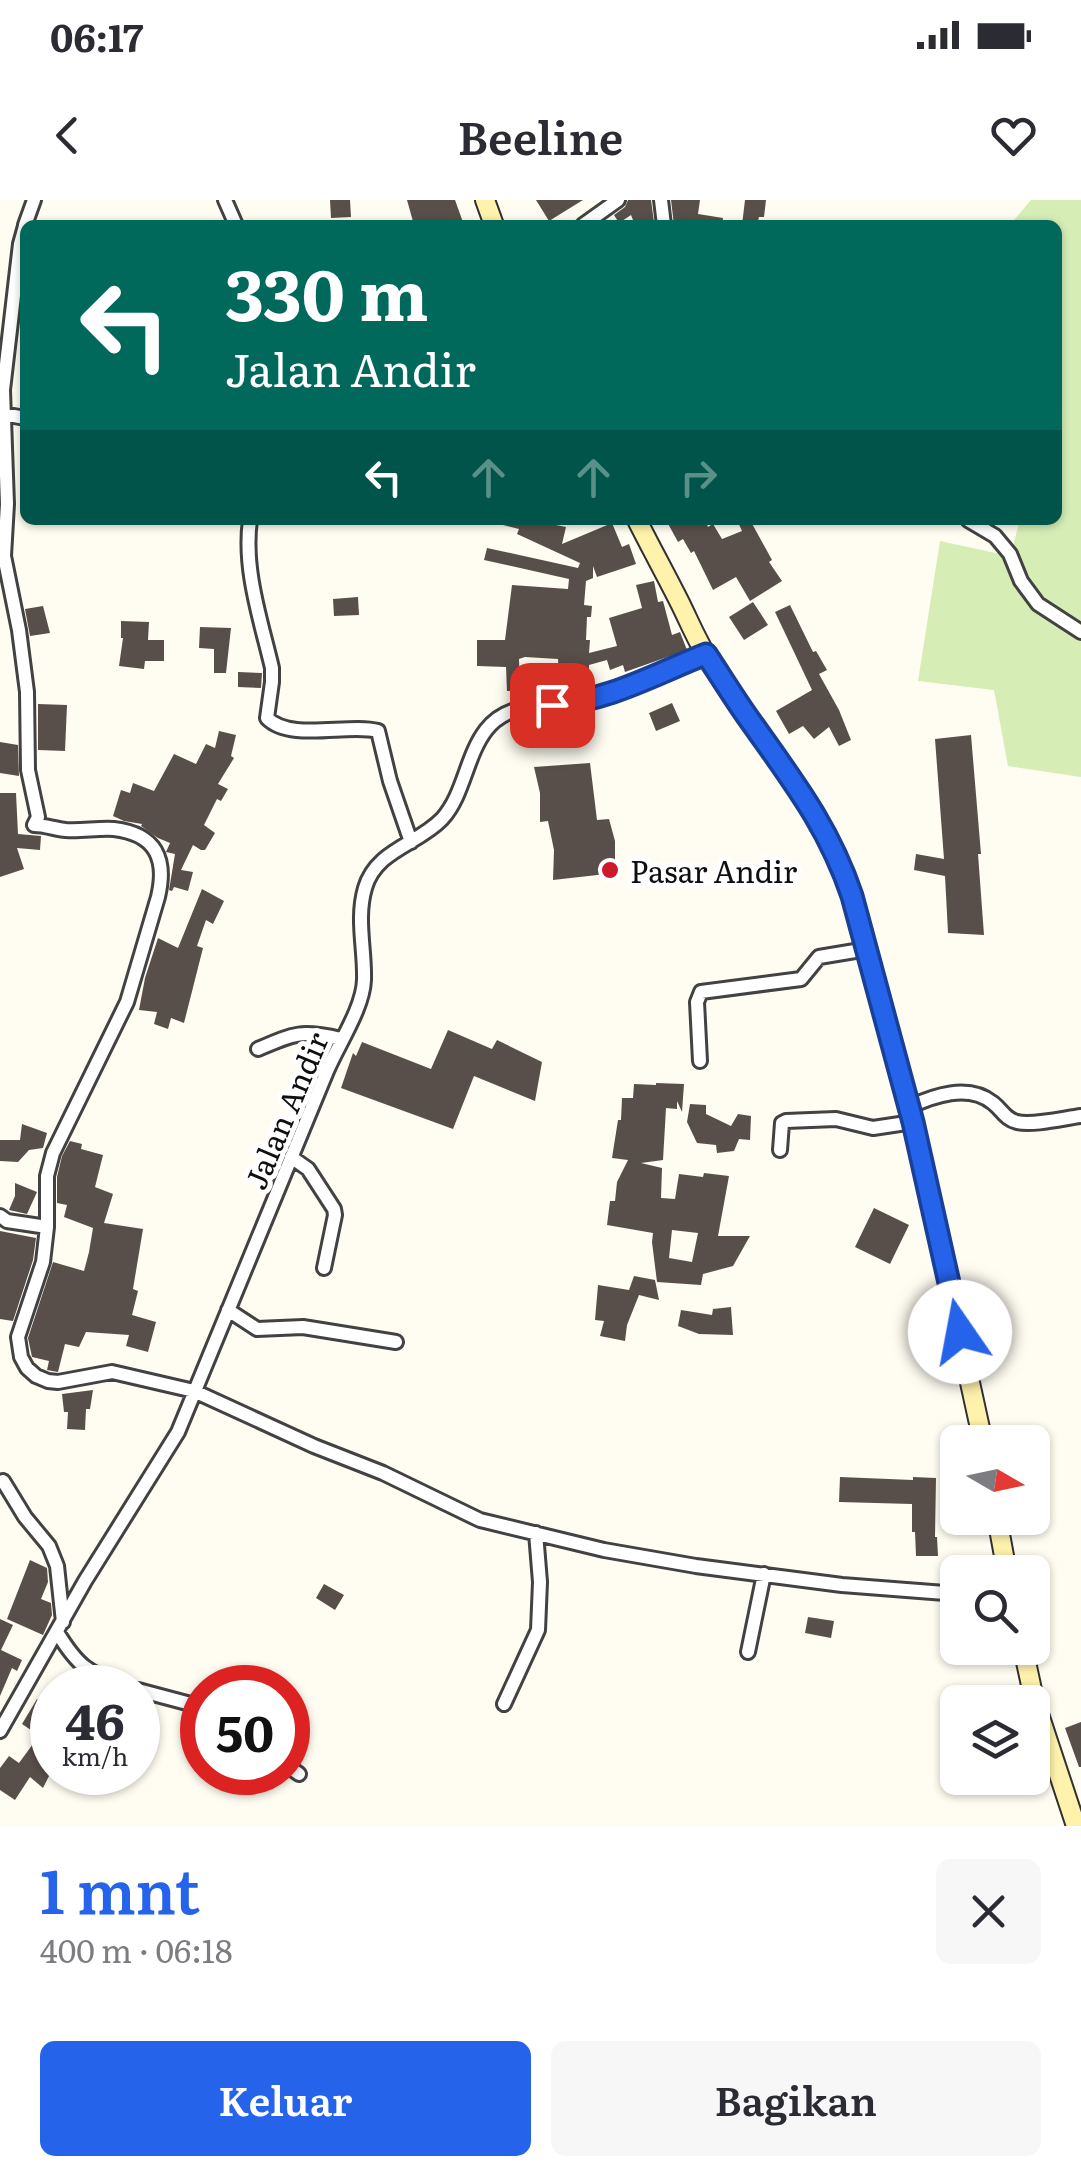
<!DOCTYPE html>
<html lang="id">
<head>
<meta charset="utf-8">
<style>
	:root { --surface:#fff; --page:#f7f7f7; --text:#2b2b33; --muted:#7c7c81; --accent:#2563eb }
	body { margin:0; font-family:Literata,serif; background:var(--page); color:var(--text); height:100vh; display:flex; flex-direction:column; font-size:38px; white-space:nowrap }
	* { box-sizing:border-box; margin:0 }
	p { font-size:32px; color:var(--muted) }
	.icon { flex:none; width:55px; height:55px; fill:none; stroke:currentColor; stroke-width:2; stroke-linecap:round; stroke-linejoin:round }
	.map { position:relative; height:1626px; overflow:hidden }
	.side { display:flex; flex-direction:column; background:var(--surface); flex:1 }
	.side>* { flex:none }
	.banner { position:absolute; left:20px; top:20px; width:1042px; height:305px; border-radius:15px; box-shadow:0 2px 8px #0004; background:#00695c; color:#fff; overflow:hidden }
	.needle { width:65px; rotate:99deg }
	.controls { position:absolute; left:940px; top:1225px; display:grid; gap:20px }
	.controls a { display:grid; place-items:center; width:110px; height:110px; border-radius:15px; background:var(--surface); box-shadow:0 2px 8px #0004; font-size:50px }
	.speed { position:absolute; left:30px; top:1465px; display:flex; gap:20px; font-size:50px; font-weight:700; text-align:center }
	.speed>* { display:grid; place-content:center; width:130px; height:130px; border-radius:50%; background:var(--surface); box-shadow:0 2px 8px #0004; line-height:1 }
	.speed small { font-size:25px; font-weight:400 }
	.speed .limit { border:15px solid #d22; background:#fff; color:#111 }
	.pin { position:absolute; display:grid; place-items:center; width:85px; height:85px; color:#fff; margin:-42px; border-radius:20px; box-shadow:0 5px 15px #0006 }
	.me { position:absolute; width:110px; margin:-55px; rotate:348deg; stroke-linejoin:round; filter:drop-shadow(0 0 8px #0008) }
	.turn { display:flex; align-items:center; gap:35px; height:210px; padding:0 40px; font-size:45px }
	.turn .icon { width:130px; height:130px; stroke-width:2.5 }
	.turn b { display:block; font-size:70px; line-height:85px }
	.lanes { display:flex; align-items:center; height:95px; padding:0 40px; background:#0003; justify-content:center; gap:50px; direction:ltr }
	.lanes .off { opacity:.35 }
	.round { display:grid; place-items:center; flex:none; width:105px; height:105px; border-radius:15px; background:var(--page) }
	.summary { display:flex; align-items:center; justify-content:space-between; height:170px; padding:0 40px }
	h1 { font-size:60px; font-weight:600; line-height:75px; color:var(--accent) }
	.action { display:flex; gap:20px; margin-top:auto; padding:20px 40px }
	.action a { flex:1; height:115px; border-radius:15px; background:var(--accent); color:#fff; font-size:40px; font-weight:600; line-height:115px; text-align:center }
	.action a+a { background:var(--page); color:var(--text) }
	.status { display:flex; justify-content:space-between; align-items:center; height:70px; padding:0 50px; background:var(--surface); direction:ltr }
	.status svg { height:28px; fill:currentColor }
	header { display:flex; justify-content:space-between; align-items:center; height:130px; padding:0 40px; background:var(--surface); font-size:45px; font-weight:600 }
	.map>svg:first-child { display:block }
	.green { fill:#d6eeb6 }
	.building { fill:#594f4a; fill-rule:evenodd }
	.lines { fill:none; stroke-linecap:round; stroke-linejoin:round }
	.street-casing { stroke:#424242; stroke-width:18 }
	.secondary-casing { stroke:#313131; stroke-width:22 }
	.street { stroke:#fff; stroke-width:12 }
	.secondary { stroke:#fff2ac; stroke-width:18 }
	.route-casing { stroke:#184099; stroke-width:25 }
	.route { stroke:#2563eb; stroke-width:18 }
	.poi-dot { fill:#cd1a2b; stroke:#fff; stroke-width:4 }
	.labels { text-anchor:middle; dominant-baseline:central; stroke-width:10; stroke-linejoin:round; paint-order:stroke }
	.poi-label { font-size:30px; fill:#0f0f0f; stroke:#fff; text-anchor:start }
	.street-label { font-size:30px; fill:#0f0f0f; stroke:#fff }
</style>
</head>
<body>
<div class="status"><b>06:17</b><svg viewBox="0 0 49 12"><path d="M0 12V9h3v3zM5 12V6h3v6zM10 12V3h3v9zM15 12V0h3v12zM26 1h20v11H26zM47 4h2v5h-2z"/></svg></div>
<header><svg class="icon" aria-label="back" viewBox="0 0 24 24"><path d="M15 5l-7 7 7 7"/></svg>Beeline<svg class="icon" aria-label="heart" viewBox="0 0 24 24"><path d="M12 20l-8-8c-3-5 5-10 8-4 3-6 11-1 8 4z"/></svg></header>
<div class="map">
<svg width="1081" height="1626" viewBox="0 0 1081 1626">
	<rect width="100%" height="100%" fill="#fffcf1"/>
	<path class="green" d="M 1031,0 L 1081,0 L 1081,577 L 1008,566 L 994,490 L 918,481 L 940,341 L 1010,356 L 1020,320 L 1058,320 L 1058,25 L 1010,25 Z"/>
	<path class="building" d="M 330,0 L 350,0 L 351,17 L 331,18 Z
		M 407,0 L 455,0 L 464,25 L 414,25 Z
		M 536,0 L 583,0 L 549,21 Z
		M 628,0 L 651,0 L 654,22 L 635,25 L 631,15 L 619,23 L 614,15 L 625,7 Z
		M 671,0 L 700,0 L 698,14 L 723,18 L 722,25 L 674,25 Z
		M 745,0 L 766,0 L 764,17 L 759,17 L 757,25 L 742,25 Z
		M 499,320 L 552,320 L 551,324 L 566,327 L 562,344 L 612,323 L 622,347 L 629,344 L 636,364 L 597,377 L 593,366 L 593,378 L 586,381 L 584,405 L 592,406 L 591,417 L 587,417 L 586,440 L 590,440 L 589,453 L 617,446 L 609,418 L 642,408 L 636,385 L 654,381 L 658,402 L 663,401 L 672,435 L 680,432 L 687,450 L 625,472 L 623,465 L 610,470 L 607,460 L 589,465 L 589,477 L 559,479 L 558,459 L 525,457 L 519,459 L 520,491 L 507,491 L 506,467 L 477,466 L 477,440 L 505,440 L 512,385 L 568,389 L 569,379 L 484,360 L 487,348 L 578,368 L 580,363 L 517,334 L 519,329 L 499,324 Z
		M 666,320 L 705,320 L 708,327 L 713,324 L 722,339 L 742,331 L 737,320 L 750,320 L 772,360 L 769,362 L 782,381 L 750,401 L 736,377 L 713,390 L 694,351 L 691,353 L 683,339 L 678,342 Z
		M 358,397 L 359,415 L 334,416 L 333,399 Z
		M 753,402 L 768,425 L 744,440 L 729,417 Z
		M 790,405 L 813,452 L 816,451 L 827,470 L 819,474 L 839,510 L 851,540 L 839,546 L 829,527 L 814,539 L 803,526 L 789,534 L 776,511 L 812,490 L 775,412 Z
		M 43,406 L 50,433 L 30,436 L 25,409 Z
		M 121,421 L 149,422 L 148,440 L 164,440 L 164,461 L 145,461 L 144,469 L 119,466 L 123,438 L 121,438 Z
		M 200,427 L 231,428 L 226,473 L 214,473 L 214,449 L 199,448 Z
		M 238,472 L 262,473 L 261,488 L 238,487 Z
		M 672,503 L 680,521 L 656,531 L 649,513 Z
		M 38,504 L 67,505 L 65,551 L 38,550 Z
		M 219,531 L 236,535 L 231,556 L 234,558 L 218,584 L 228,589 L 221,601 L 217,599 L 204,625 L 215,633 L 205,650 L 201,650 L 193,645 L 181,670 L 193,672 L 188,691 L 174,687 L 172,691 L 169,690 L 175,654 L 166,652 L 170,643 L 158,638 L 141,626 L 142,624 L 124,621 L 113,616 L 121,590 L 130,593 L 133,583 L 154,591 L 174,554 L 196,564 L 206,544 L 215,548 Z
		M 971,535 L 981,654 L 978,654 L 984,735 L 948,733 L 945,676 L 914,670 L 916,654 L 944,659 L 935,539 Z
		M 0,542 L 18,545 L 19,576 L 0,573 Z
		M 590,563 L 597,620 L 609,619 L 615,641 L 615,673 L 553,680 L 554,650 L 548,621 L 540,622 L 540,593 L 534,567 Z
		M 0,593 L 16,593 L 18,634 L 41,636 L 40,650 L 17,648 L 24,669 L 0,677 Z
		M 202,689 L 224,701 L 213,724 L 206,720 L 197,746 L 203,748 L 184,823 L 171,818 L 168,829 L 154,824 L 157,812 L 139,810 L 145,778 L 158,738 L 178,748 Z
		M 448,830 L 492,849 L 497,840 L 542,862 L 535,901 L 474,876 L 453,929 L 341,888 L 353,853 L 356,856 L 362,842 L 431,869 Z
		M 656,883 L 684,884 L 682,912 L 677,901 L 677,909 L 666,908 L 663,960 L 641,963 L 662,968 L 661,998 L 675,999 L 679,974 L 703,977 L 704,973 L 729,976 L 718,1036 L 750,1036 L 733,1066 L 703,1074 L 701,1085 L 657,1082 L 652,1042 L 653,1033 L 607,1025 L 610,1001 L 615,1001 L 617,982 L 628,960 L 612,958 L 618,920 L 621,920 L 622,898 L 633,898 L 634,884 L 656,885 ZM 672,1030 L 698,1033 L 692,1062 L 669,1058 Z
		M 690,904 L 706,905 L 706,914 L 731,926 L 738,914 L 751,916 L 750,940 L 739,939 L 734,951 L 717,953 L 716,945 L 697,943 L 687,922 Z
		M 22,924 L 47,933 L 43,948 L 29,950 L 18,962 L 0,961 L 0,940 L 20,940 Z
		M 70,941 L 82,944 L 81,949 L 103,955 L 95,987 L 113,994 L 104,1023 L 143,1029 L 133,1089 L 138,1091 L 132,1115 L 156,1122 L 148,1152 L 126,1146 L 129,1135 L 86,1132 L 79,1147 L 65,1144 L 58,1172 L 47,1170 L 49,1161 L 32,1157 L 28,1138 L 53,1062 L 84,1071 L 89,1052 L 93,1028 L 64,1017 L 67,1005 L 57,1003 L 57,977 L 62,956 Z
		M 15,983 L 37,992 L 27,1014 L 9,1010 L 15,996 Z
		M 874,1008 L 909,1025 L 890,1064 L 855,1047 Z
		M 0,1031 L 36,1038 L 33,1060 L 13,1121 L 0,1119 Z
		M 634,1076 L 655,1080 L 659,1100 L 639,1095 L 627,1125 L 625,1141 L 600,1136 L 604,1121 L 595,1120 L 598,1085 L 629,1090 Z
		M 731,1107 L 733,1135 L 699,1134 L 678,1126 L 681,1110 L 712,1115 L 713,1109 Z
		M 93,1190 L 90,1209 L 86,1209 L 85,1230 L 67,1229 L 68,1212 L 64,1212 L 62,1194 Z
		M 840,1277 L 913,1280 L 913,1277 L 936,1278 L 935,1337 L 937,1337 L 938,1356 L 916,1356 L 915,1332 L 912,1332 L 912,1304 L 839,1302 Z
		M 30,1360 L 47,1368 L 48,1382 L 41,1399 L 51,1403 L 52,1415 L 43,1435 L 7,1419 Z
		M 324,1384 L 344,1395 L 335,1410 L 316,1398 Z
		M 808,1417 L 834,1421 L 831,1438 L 805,1433 Z
		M 0,1419 L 13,1425 L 1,1450 L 22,1460 L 17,1471 L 12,1468 L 0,1496 Z
		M 37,1499 L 52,1511 L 51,1524 L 37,1534 L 22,1524 Z
		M 1081,1522 L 1081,1567 L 1079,1567 L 1065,1528 Z
		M 38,1537 L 51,1546 L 45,1554 L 52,1559 L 52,1570 L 43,1588 L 30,1577 L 15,1600 L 0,1590 L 0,1568 L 9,1556 L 19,1563 Z"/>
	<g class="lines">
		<defs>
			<path id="street" d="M 225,0 L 236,25
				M 661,0 L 664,25
				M 25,25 L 34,0
				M 583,25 L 618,0
				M 25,26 L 20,44 L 3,190 L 7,304 L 4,356 L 19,430 L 27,492 L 28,570 L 38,617 L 34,625 C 45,625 55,629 66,630 C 82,631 98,628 114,629 C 156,634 167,659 158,697 L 127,802 L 53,953 L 47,976 L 47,1027 L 43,1062 L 18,1137 L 21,1157 L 27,1168 L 36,1176 L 48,1181 L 58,1182 L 112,1172 L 194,1191 L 314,1246 L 383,1273 L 480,1320 L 604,1350 L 696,1366 L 842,1385 L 958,1394
				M 3,214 L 25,218
				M 250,320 C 243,369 261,421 272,468 L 272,482 L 267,518 C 290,542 349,523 378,531 L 390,581 L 411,642
				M 968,320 L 995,336 L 1010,354 L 1021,381 L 1038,404 L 1081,432
				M 258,849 C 295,833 301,830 341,839
				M 700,861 L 697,802 L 701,792 L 801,779 L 819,757 L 867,749
				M 909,907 C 933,896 968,883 993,903 C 1002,910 1005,919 1017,922 C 1032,926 1065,918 1081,916
				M 780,950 L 782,923 L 786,921 L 836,919 L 873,928 L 913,922
				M 291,957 L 308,969 L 334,1009 L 335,1015 L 324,1068
				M 0,1016 L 7,1021 L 47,1027
				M 228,1110 L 257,1129 L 303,1127 L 396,1142
				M 3,1281 L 25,1317 L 49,1346 L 57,1366 L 63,1422
				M 57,1432 C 80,1470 89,1472 129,1488
				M 748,1452 L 764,1374
				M 138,1490 L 202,1507
				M 504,1504 L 538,1430 L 540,1382 L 536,1333
				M 0,1531 L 85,1381 L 178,1232 L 327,871 C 339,843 363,808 364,780 C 365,749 356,719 365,688 C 376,650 417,645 442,619 C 464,595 466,556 486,530 C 508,501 545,507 577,503 C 608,499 635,483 663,471 C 677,465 691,460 705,454
				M 288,1566 L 299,1574"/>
			<path id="secondary" d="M 485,0 L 494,25
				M 637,320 C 651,348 666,375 680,403 C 689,421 697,441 708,458 C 760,540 821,602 852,696 L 913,922 L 983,1242
				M 997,1318 L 1007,1372
				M 1023,1448 L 1034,1499 L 1076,1626"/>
		</defs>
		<use href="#street" class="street-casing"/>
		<use href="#secondary" class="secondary-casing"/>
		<use href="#street" class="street"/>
		<use href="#secondary" class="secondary"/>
	</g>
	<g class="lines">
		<defs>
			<path id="route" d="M 552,505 C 608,501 653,475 706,454 C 722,478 737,503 754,526 C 795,584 829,628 852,696 L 913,922 L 960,1132"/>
		</defs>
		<use href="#route" class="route-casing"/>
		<use href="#route" class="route"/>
	</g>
	<circle class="poi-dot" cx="610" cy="670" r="10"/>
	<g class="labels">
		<g class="poi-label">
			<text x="630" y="670">Pasar Andir</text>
		</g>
		<g class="street-label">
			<text transform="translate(285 910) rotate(-67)">Jalan Andir</text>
		</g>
	</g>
</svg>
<div class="controls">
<a><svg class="needle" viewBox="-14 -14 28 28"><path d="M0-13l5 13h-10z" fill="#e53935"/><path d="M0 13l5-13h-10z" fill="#7c7c81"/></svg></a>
<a><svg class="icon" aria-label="search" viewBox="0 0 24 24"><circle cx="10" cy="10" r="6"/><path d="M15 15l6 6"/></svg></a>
<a><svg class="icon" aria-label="layers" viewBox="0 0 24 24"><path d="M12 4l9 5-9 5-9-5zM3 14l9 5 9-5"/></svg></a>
</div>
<div class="speed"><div>46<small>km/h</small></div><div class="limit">50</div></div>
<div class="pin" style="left:552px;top:505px;background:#d93025"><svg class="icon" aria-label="arrive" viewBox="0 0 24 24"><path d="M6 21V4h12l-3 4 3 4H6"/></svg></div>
<svg class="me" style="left:960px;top:1132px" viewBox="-20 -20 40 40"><circle r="19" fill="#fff"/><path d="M0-13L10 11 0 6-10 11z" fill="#2563eb"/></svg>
<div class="banner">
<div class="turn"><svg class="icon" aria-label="left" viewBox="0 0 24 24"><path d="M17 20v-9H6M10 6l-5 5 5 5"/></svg><div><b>330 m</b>Jalan Andir</div></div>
<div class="lanes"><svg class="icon" aria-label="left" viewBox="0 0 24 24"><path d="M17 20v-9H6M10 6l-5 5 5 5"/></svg><svg class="icon off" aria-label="ahead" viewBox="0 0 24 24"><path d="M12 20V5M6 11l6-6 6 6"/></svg><svg class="icon off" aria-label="ahead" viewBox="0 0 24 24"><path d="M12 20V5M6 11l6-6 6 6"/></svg><svg class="icon off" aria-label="right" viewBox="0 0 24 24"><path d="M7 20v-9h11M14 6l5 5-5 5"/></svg></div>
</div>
</div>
<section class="side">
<div class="summary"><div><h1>1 mnt</h1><p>400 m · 06:18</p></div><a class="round"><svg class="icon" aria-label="close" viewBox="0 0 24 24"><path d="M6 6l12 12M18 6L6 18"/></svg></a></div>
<div class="action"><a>Keluar</a><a>Bagikan</a></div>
</section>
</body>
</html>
